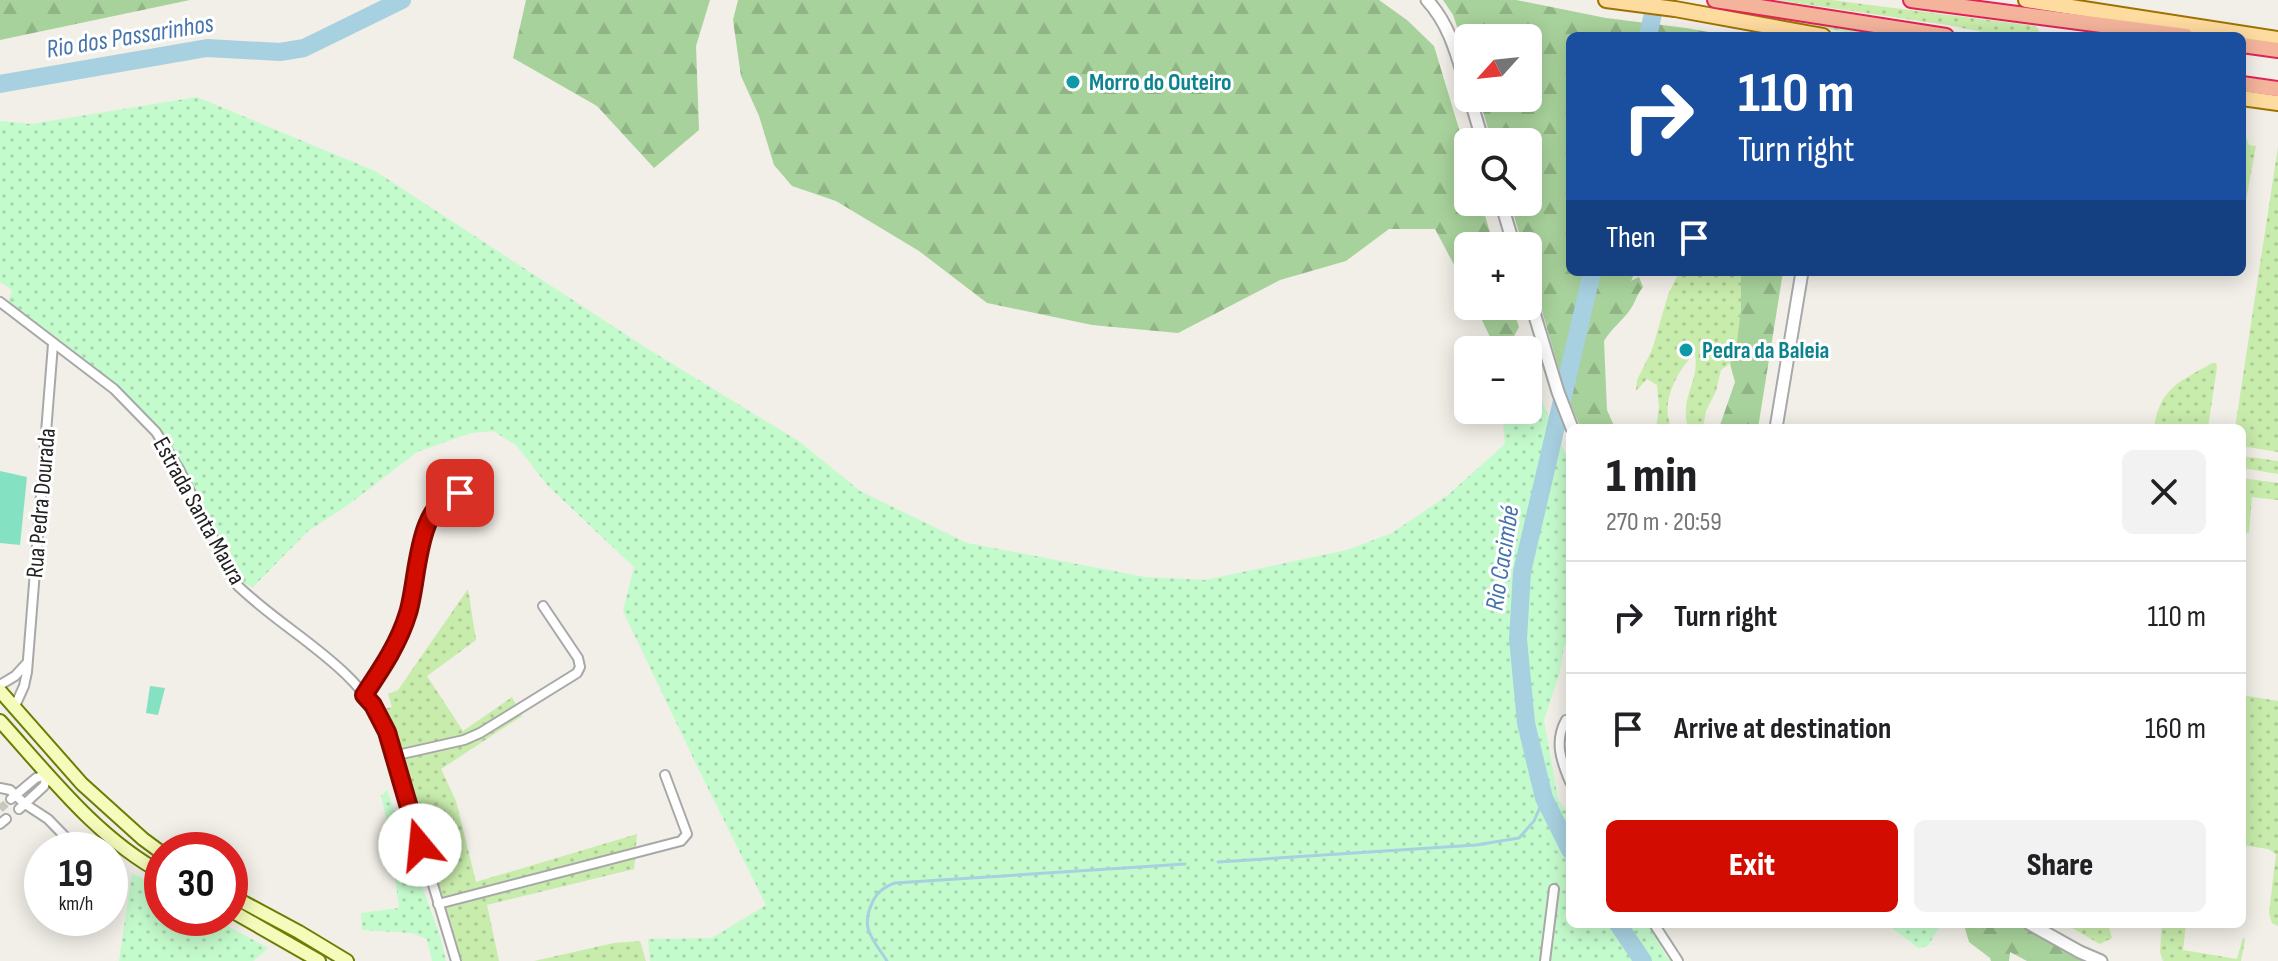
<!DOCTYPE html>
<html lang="en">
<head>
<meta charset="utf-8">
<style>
	:root { --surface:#fff; --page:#f2f2f2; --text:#202124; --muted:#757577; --line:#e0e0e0; --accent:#d20c00 }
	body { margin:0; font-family:"Sofia Sans Condensed",sans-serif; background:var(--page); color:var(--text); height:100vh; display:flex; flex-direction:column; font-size:30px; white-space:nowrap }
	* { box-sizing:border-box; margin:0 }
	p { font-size:26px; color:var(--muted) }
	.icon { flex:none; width:44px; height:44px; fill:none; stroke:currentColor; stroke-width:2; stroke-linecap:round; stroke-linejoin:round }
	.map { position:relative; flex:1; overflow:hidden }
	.side { position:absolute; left:1566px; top:424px; width:680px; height:504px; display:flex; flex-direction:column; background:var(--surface); border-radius:12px; box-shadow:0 4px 20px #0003 }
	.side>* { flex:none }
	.top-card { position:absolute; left:1566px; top:32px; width:680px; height:244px; border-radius:12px; box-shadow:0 4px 20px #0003; background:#1a4fa0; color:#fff; overflow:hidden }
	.needle { width:52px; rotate:243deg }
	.buttons { position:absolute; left:1454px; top:24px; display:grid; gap:16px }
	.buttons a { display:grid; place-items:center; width:88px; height:88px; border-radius:12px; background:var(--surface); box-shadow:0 4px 20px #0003; font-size:40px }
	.speed { position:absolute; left:24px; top:832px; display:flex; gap:16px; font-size:40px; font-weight:700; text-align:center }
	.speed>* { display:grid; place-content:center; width:104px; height:104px; border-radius:50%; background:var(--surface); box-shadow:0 4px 20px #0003; line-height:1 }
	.speed small { font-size:20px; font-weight:400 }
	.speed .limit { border:12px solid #d22; background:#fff; color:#111 }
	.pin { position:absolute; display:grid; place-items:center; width:68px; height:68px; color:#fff; margin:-34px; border-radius:16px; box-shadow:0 4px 12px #0006 }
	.me { position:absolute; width:88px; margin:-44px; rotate:343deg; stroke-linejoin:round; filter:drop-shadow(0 0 6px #0008) }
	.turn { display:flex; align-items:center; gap:28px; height:168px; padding:0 40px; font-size:36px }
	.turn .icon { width:104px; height:104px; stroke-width:2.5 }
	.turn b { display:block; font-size:56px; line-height:68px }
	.then { display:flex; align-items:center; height:76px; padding:0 40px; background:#0003; gap:16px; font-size:30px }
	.round { display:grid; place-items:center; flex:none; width:84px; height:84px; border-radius:12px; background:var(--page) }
	.headline { display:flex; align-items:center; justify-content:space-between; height:136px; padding:0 40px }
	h1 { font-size:48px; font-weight:800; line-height:60px }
	.primary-button { display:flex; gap:16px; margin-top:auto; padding:16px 40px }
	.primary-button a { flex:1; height:92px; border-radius:12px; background:var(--accent); color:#fff; font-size:32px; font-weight:800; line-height:92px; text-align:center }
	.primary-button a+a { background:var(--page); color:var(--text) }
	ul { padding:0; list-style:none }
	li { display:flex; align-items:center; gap:24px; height:112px; padding:0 40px; border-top:2px solid var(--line) }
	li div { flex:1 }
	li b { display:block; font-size:30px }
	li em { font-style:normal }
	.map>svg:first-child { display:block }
	.grass { fill:url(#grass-dots) }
	.forest { fill:url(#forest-firs) }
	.park { fill:url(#park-dots) }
	.pitch { fill:#84e2c3 }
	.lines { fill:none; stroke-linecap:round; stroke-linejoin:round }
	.stream { stroke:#a7d0e0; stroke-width:3 }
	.river { stroke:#a7d0e0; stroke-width:18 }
	.minor-tunnel { stroke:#c7c6bf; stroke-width:8; stroke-dasharray:8 4; stroke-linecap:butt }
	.minor-casing { stroke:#a8a8a8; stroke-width:12 }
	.tertiary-casing { stroke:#a8a8a8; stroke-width:15 }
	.secondary-casing { stroke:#697e02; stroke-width:16 }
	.primary-casing { stroke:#9e7200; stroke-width:18 }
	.trunk-casing { stroke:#e12359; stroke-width:18 }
	.minor { stroke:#fff; stroke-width:8 }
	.tertiary { stroke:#fff; stroke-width:11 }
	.secondary { stroke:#f5fbbb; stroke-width:12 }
	.primary { stroke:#fedb9f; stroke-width:14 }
	.trunk { stroke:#f4b49c; stroke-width:14 }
	.route-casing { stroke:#880800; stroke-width:20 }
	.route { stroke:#d20c00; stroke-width:14 }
	.culture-dot { fill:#0f9aa8; stroke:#fff; stroke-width:3 }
	.labels { text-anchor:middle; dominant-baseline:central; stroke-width:6; stroke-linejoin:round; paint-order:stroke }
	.culture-label { font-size:24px; font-weight:bold; fill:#0d838f; stroke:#fff; text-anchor:start }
	.street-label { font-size:24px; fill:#212121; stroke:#fff }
	.water-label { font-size:26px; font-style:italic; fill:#4674ad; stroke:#fff }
</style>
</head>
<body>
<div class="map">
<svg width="2278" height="961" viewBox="0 0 2278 961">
	<defs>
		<pattern id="grass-dots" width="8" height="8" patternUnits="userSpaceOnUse" patternTransform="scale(2)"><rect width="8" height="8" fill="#c8ecac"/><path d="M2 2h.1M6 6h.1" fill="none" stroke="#acca94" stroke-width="1.8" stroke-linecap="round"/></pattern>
		<pattern id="forest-firs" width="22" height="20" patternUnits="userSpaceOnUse" patternTransform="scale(2)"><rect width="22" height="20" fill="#a8d29b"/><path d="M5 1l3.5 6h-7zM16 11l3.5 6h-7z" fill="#90b485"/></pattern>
		<pattern id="park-dots" width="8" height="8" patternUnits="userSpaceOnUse" patternTransform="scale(2)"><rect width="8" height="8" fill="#c4fbcc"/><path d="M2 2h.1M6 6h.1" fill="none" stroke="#a8d7af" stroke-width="1.8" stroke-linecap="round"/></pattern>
	</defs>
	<rect width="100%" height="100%" fill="#f1efe7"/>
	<path class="grass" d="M 1776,0 L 1831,0 L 2036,26 L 2042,36 L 2002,36 L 1947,25 Z
		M 1678,2 L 1910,36 L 1867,36 Z
		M 2242,126 L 2249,145 L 2256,146 L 2246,200 L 2242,204 Z
		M 2278,147 L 2278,452 L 2242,446 L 2242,428 L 2235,428 Z
		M 1679,272 L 1741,272 C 1743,291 1741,347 1731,362 C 1728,365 1724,368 1721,370 L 1716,391 L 1706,411 L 1703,428 L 1688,428 C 1679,396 1700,383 1695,354 C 1677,369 1659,406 1672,428 L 1656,428 L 1659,408 L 1657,385 L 1647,379 L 1636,391 L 1637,380 L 1652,350 L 1668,295 Z
		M 2212,363 L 2216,363 L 2217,367 L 2208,428 L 2154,428 C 2160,387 2180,382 2212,363 Z
		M 2242,456 L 2278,461 L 2278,474 L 2242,468 Z
		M 2242,478 L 2278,483 L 2278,500 L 2252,497 L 2249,533 L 2242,532 Z
		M 468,589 L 476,640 L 427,676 L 463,731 L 512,697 L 522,716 L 441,769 L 456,801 L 476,882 L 637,834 L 634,869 L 487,905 L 499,961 L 459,961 L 384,709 L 392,707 L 388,694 L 398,690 Z
		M 2242,695 L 2278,701 L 2278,926 L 2272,923 L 2269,913 L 2276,854 L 2268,849 L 2242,845 Z
		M 2065,924 L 2108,924 L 2112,938 L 2100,944 Z
		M 2162,924 L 2186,924 L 2183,950 L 2237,959 L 2243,937 L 2245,940 L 2241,961 L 2163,961 L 2160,952 Z
		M 640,941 L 646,961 L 534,961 L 614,943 Z"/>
	<path class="forest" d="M 0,0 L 190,0 L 0,40 Z
		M 526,0 L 710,0 L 696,46 L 699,130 L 654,168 L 597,106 L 513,58 Z
		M 738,0 L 1379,0 L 1407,20 L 1434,46 L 1468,159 L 1468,202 L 1481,202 L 1494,246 L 1468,246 L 1468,291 L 1435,229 L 1389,229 L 1346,261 L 1280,280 L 1178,333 L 1092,325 L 987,303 L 919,251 L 836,201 L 792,186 L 774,165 L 759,116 L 741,76 L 733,20 Z
		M 1443,0 L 1516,0 L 1606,18 L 1686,28 L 1731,36 L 1570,36 L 1570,272 L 1635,272 L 1631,281 L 1639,277 L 1643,287 C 1637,294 1635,303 1630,310 C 1622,321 1611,329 1604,341 L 1607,410 L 1615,428 L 1581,428 L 1567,397 L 1528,263 L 1528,246 L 1523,246 L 1510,202 L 1528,202 L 1528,142 L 1492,142 L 1479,98 L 1528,98 L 1528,38 L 1468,38 L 1468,59 L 1453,15 Z
		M 1741,272 L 1783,272 L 1758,428 L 1719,428 L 1735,382 L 1730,364 L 1737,342 L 1741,310 Z
		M 1475,306 L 1512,306 L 1519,327 L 1513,338 L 1503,346 L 1493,343 Z
		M 2025,924 L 2087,961 L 2027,961 L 2010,952 L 2009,961 L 1991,961 L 1990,958 L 1969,942 L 1964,925 Z"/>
	<path class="park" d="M 197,97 L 375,171 L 648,349 L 800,442 L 860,491 L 967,543 L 1145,577 L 1205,580 L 1347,550 L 1392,533 L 1448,495 L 1505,444 L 1502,410 L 1528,410 L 1528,370 L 1570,464 L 1570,645 L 1564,646 L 1560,672 L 1544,720 L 1558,799 L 1570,816 L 1570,924 L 1649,924 L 1667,958 L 1671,961 L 650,961 L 648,939 L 712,938 L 766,905 L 697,766 L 623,611 L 634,567 L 548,486 L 516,445 L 493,431 L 471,433 L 417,452 L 348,505 L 308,531 L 253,587 L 241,582 L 200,499 L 154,423 L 87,363 L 7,306 L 12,290 L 0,282 L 0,121 L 31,124 Z
		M 387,790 L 440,936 L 446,961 L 432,961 L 427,939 L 412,933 L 362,930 L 361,913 L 399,908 L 389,829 L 381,796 Z
		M 132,873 L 162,890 L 162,918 L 213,918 L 268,948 L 253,961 L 119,961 Z
		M 1887,924 L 1941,924 L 1928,946 L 1918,948 Z"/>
	<path class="pitch" d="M 0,471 L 27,477 L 20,545 L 0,543 Z
		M 150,686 L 165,688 L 158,715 L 146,713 Z"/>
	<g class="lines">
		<path class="stream" d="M 1218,862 L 1476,845 L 1519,838 L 1534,821 L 1544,798
			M 887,961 C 873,939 860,929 872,903 C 877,892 884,887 895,883 L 1185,864"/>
		<path class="river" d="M 1648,36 L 1656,0
			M 0,84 L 207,48 L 280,52 L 304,48 L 402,0
			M 1570,850 L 1544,798 L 1526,723 L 1518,639 L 1522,572 L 1592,272
			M 1618,924 L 1643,961"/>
		<path class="minor-tunnel" d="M 0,809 L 11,799"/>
		<defs>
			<path id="minor" d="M 0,302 L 114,389 L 156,432 L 179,469 L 235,583 C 285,633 359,665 387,732 L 456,961
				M 0,685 L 15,676 L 27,663
				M 364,695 C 381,669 398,644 408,614 C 417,586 418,499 456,494 C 462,493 468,496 474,497
				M 15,706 L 24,686 L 27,672 L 53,344
				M 1566,720 C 1554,741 1561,761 1570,782
				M 393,756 L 464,740 L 480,733 L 577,673 L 580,667 L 578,658 L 543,606
				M 0,788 L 10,790 L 25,804 L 48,819 L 78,850
				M 11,799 L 36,778 L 48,774
				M 19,809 L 44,786 L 48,774
				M 0,824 L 6,819
				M 438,904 L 681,841 L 687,834 L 665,775
				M 1654,924 L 1678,961
				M 1545,961 L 1554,889"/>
			<path id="tertiary" d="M 1427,0 C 1451,26 1458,59 1468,91
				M 1470,98 L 1483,142
				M 1501,202 L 1514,246
				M 1528,293 L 1558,392 L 1572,428
				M 1776,428 L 1802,272
				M 2030,924 L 2080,952 L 2101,961"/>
			<path id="secondary" d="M 0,691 L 82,784 L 143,839 L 162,853
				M 0,721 C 49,775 97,838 162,873
				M 230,895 L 299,932 L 347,961
				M 230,910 L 319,961"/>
			<path id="primary" d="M 1606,0 L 1675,9 L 1823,36
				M 2026,0 L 2278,39
				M 2242,98 L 2278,103"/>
			<path id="trunk" d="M 1715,0 L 1946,36
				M 1911,0 L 2186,36
				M 2242,45 L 2278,50
				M 2242,84 L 2278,89"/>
		</defs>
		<use href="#minor" class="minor-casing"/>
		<use href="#tertiary" class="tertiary-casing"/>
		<use href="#secondary" class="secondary-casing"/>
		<use href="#primary" class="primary-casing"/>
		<use href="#trunk" class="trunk-casing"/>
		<use href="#minor" class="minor"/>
		<use href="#tertiary" class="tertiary"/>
		<use href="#secondary" class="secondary"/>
		<use href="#primary" class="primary"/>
		<use href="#trunk" class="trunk"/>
	</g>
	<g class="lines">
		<defs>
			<path id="route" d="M 420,845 L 387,732 L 373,705 L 364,695 C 382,668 399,643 408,613 C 419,578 415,502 460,493"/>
		</defs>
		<use href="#route" class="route-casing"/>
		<use href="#route" class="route"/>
	</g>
	<g class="culture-dot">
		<circle cx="1073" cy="82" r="8"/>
		<circle cx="1686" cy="350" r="8"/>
	</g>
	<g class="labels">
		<g class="culture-label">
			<text x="1089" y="82">Morro do Outeiro</text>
			<text x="1702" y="350">Pedra da Baleia</text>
		</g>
		<g class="street-label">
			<text transform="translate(41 503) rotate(-85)">Rua Pedra Dourada</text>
			<text transform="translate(199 511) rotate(61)">Estrada Santa Maura</text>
		</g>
		<g class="water-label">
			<text transform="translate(130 37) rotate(-9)">Rio dos Passarinhos</text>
			<text transform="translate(1503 558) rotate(-81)">Rio Cacimbé</text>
		</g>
	</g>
</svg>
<div class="buttons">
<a><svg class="needle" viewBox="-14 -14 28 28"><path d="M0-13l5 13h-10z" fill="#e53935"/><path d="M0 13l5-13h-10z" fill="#757577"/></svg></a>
<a><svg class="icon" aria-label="search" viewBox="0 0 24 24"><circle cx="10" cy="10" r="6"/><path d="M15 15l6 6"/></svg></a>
<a>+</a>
<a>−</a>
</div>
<div class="speed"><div>19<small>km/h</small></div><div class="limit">30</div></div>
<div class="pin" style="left:460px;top:493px;background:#d93025"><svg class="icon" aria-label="arrive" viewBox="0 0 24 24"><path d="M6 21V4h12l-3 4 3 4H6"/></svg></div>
<svg class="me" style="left:420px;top:845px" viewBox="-20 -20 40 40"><circle r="19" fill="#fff"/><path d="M0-13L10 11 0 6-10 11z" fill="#d20c00"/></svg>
<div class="top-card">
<div class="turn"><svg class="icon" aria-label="right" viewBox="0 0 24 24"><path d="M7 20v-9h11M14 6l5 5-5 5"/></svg><div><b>110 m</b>Turn right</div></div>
<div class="then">Then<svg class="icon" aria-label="arrive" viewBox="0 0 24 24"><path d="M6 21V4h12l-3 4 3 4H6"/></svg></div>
</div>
<section class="side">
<div class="headline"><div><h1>1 min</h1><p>270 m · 20:59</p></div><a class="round"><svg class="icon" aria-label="close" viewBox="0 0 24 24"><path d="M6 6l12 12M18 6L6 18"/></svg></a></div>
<ul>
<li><svg class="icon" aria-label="right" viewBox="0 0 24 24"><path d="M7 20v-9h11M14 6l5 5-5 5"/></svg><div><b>Turn right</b></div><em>110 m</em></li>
<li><svg class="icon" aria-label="arrive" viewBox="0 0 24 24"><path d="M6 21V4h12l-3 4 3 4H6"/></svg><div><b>Arrive at destination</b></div><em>160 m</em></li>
</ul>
<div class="primary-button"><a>Exit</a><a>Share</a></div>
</section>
</div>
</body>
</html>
